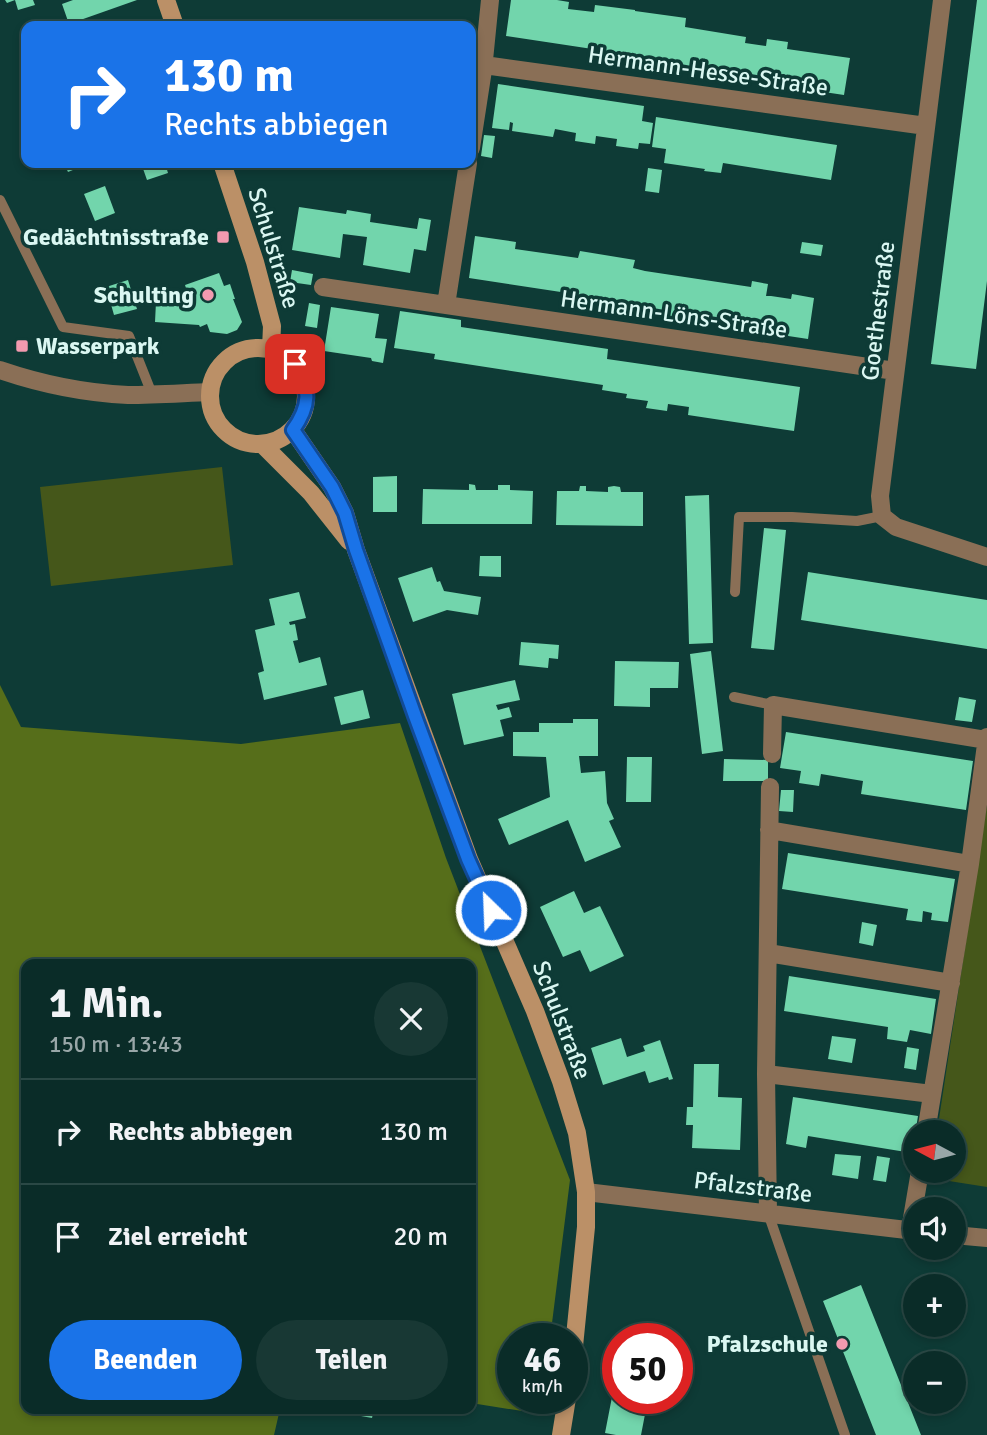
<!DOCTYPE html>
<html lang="de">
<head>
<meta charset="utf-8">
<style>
	:root { --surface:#0a2c28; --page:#183834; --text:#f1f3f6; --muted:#99a7a8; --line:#2a4845; --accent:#1a73e8 }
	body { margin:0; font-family:Signika,sans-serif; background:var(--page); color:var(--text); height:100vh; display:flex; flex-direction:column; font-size:26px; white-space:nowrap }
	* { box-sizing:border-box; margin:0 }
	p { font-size:23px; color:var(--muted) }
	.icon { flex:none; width:38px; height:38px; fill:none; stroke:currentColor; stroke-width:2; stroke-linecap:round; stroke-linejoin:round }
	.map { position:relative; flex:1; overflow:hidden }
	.drawer { position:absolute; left:21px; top:959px; width:455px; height:455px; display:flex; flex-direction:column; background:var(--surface); border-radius:14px; box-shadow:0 4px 10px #0003,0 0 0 2px var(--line) }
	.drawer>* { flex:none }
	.top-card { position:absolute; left:21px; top:21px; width:455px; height:147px; border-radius:14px; box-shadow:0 4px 10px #0003,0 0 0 2px var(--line); background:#1a73e8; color:#fff; overflow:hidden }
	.needle { width:46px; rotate:277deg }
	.tools { position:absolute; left:903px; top:1120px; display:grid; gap:14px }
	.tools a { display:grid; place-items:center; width:63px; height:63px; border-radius:50%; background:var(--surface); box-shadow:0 4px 10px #0003,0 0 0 2px var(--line); font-size:35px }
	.speed { position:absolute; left:497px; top:1323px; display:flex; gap:14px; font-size:35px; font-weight:700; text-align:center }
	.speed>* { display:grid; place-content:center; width:91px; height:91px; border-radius:50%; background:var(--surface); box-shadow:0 4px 10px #0003,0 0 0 2px var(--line); line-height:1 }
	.speed small { font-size:18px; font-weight:400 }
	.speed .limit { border:10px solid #d22; background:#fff; color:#111 }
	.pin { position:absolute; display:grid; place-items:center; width:60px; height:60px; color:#fff; margin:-30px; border-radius:14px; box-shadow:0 4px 10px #0006 }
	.me { position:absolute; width:77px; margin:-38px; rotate:336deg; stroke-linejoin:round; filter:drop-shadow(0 0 5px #0008) }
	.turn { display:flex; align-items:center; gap:24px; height:147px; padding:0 28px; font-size:32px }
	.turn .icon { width:91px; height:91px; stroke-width:2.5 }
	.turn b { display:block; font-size:49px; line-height:60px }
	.round { display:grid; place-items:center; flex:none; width:74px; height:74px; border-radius:37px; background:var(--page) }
	.headline { display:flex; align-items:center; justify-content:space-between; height:119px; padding:0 28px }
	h1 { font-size:42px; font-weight:800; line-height:52px }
	.button { display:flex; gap:14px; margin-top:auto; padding:14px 28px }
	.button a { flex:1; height:80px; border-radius:42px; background:var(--accent); color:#fff; font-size:28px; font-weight:800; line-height:80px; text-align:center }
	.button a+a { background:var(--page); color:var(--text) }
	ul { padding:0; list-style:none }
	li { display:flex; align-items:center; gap:21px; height:105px; padding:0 28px; border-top:2px solid var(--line) }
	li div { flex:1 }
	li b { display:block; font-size:26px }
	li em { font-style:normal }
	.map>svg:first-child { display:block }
	.green { fill:#45571a }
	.forest { fill:#566e1a }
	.building { fill:#72d5ac }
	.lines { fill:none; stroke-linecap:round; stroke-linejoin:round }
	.lane { stroke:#8a6f56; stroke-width:10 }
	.street { stroke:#8a6f56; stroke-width:18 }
	.secondary { stroke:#bb9067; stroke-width:18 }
	.route-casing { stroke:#114b97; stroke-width:18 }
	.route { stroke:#1a73e8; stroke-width:12 }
	.poi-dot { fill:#f29aaf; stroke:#0e3b36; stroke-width:2.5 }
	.labels { text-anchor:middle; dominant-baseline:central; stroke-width:7; stroke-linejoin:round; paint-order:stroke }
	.street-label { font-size:24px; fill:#daf7f2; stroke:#0e3b36 }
	.poi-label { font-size:24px; font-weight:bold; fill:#daf7f2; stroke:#0e3b36; text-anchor:end }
</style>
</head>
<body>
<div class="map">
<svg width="987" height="1435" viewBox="0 0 987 1435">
	<rect width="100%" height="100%" fill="#0e3b36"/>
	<path class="green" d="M 222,467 L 233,565 L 51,586 L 40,487 Z
		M 987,803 L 987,1187 L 930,1178 L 931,1171 L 954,1171 L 954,1132 L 937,1132 Z"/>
	<path class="forest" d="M 0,685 L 21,727 L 241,744 L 400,723 L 446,858 L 570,1180 L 550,1339 L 513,1339 L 513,1398 L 543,1398 L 541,1414 L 471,1403 L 471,964 L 26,964 L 26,1409 L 280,1409 L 274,1435 L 0,1435 Z"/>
	<path class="building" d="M 5,0 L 33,0 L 35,5 L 18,10 L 15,0 L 7,3 Z
		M 73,0 L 137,0 L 69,24 L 62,4 Z
		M 511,0 L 557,0 L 569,2 L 568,9 L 594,12 L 595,5 L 635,10 L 635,11 L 686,18 L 685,27 L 746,37 L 745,43 L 766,46 L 767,39 L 788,42 L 787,49 L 850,58 L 844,95 L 678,70 L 680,61 L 652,57 L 652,58 L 506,36 Z
		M 977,0 L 987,0 L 987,281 L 976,369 L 931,364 Z
		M 471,35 L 478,37 L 475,57 L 471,57 Z
		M 498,84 L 644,106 L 642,121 L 653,123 L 650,144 L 639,143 L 638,149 L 616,146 L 617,139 L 596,136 L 595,144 L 575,141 L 576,133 L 555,129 L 553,137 L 512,131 L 513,123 L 510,122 L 509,130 L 492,128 Z
		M 656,117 L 837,145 L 831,180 L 723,163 L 721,173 L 704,171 L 705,169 L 664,163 L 666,149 L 652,147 Z
		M 484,135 L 495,136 L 492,158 L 481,156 Z
		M 64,163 L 90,163 L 68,172 Z
		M 141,163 L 165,163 L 168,173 L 147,180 Z
		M 648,168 L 662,170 L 659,193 L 645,191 Z
		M 105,186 L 115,213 L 95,221 L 84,194 Z
		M 299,207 L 346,214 L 347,210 L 371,214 L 370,222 L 417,229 L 419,218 L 431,220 L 426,251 L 414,249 L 410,273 L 363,265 L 367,237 L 343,234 L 340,258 L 292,250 Z
		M 475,236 L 516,242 L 515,249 L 578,258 L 580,251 L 635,260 L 633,268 L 645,271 L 751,287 L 752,281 L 768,284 L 766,296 L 771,296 L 791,299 L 792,294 L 814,298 L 808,339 L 639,313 L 640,304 L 469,278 Z
		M 802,242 L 823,245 L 821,256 L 800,253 Z
		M 292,270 L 313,274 L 311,285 L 290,282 Z
		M 219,273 L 224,286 L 230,284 L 235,299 L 233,299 L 242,322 L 237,330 L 227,334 L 210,332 L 207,324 L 200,327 L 199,325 L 155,322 L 156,302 L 191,304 L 185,285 Z
		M 128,280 L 137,309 L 114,315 L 106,287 Z
		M 309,303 L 320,305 L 317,328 L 305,326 Z
		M 331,307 L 379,314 L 375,338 L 387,339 L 383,363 L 372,361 L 371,358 L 324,351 Z
		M 400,311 L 461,320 L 461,327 L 608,349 L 607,359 L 800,387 L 794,431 L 688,415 L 689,407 L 668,404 L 667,411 L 646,408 L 648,401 L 626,398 L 627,394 L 602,390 L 603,385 L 434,359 L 435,354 L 394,348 Z
		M 397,476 L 397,512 L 373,512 L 373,477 Z
		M 469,484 L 475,485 L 476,490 L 498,490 L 498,485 L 510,485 L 510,490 L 533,491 L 532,524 L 422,524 L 423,489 L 469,490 Z
		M 580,486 L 586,486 L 586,491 L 608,492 L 608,487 L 614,486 L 620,487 L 621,492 L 643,492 L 643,526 L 556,525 L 557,491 L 579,491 Z
		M 709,495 L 713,643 L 689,644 L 685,496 Z
		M 764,528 L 786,530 L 774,650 L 751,648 Z
		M 480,556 L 501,556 L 501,577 L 479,576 Z
		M 432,567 L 437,582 L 440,581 L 444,591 L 481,597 L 478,615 L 447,610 L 413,622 L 398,578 Z
		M 808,572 L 987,600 L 987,649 L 801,620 Z
		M 299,592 L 306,618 L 289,622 L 290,625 L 295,624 L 298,640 L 293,641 L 299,663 L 320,657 L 327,685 L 264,700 L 258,673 L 264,671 L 255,630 L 275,625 L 269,599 Z
		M 521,642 L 559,645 L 558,659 L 549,658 L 548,668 L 519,665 Z
		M 711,651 L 723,751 L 702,754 L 690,654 Z
		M 615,661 L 679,662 L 678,688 L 650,688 L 650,707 L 614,706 Z
		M 515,680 L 520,700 L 496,705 L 498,710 L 509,707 L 512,717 L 500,720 L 504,736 L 464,745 L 452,694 Z
		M 363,690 L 370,718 L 341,725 L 334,697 Z
		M 959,697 L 976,700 L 972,722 L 955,720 Z
		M 573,719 L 598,719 L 598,756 L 579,756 L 581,773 L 605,771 L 607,803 L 614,819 L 609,821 L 621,847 L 585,862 L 568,820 L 509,845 L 498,819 L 550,797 L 546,757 L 513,756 L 513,732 L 539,732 L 539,723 L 573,723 Z
		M 786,732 L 973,761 L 966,810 L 861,794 L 863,781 L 821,774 L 819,786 L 799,783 L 801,771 L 780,768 Z
		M 627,757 L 652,757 L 651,802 L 626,802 Z
		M 724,759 L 768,760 L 768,781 L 723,781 Z
		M 781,790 L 794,790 L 793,812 L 779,811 Z
		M 788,853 L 955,879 L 948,922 L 931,920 L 932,913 L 923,911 L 922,922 L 906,920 L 908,909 L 782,889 Z
		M 574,891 L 584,913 L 600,906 L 624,956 L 590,972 L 580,950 L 563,957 L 540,907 Z
		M 862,922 L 877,925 L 873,946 L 859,943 Z
		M 789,976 L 936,999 L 931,1034 L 910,1030 L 907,1042 L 887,1039 L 888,1027 L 784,1011 Z
		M 832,1036 L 856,1039 L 852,1063 L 828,1059 Z
		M 621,1038 L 627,1057 L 645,1051 L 643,1046 L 660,1040 L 673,1079 L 669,1080 L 668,1077 L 649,1083 L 645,1071 L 603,1085 L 591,1048 Z
		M 907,1047 L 919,1049 L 916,1070 L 904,1068 Z
		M 694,1064 L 719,1064 L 718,1097 L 742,1098 L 740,1150 L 692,1148 L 693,1125 L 686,1125 L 687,1107 L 693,1107 Z
		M 793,1097 L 918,1116 L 912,1153 L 808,1136 L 806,1148 L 786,1144 Z
		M 835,1154 L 861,1156 L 858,1179 L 832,1175 Z
		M 877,1156 L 890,1158 L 886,1182 L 873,1180 Z
		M 861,1285 L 921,1435 L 876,1435 L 823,1301 Z
		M 612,1397 L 647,1404 L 641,1435 L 616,1435 L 605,1433 Z
		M 362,1409 L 374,1409 L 372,1418 L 361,1416 Z"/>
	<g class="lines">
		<path class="lane" d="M 0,200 L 63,327 L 129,336 L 152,394
			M 735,592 L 739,517 L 792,517 L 857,521 L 882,516
			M 734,697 L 773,705
			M 768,1213 L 845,1435"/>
		<path class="street" d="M 942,0 L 880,496 L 882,516 L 896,527 L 987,557
			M 484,65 L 926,126
			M 471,148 L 483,70 L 490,0
			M 323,287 L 895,371
			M 446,305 L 468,163
			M 0,370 C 41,384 85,393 128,395 C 155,395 183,393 210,392
			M 772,754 L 773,705 L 987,740
			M 769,830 L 970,864
			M 768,953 L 951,983
			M 766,1074 L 932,1094
			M 926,1132 L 970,864 L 987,737
			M 586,1192 L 915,1231
			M 768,1213 L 766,1074 L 770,787
			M 910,1230 L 920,1171
			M 954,1235 L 987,1238"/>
		<path class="secondary" d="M 166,0 L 175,26
			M 222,163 L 255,262 L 272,326 L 271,349
			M210 396a48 48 0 1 1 96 0a48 48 0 1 1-96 0Z
			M 293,430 L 332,487 L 345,513 L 356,550 L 469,859 L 535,1011 L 561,1081 L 577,1133 L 586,1192 L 586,1227 L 572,1366
			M 263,445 L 311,493 L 349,541
			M 561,1435 L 567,1398"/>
	</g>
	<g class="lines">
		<defs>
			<path id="route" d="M 295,364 C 311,389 310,406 293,430 L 332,487 L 345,513 L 356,550 L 415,716 L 468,859 L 491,910"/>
		</defs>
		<use href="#route" class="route-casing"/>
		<use href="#route" class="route"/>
	</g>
	<g class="poi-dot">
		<rect x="216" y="230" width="14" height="14" rx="3.5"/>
		<circle cx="208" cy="295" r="7"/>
		<rect x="15" y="339" width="14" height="14" rx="3.5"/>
		<circle cx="842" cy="1344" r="7"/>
	</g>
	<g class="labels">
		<g class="street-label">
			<text transform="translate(708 71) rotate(8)">Hermann-Hesse-Straße</text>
			<text transform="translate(274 248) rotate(73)">Schulstraße</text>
			<text transform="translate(878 311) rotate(-83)">Goethestraße</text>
			<text transform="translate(674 314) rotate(8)">Hermann-Löns-Straße</text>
			<text transform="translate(562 1020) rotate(69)">Schulstraße</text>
			<text transform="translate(753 1187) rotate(7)">Pfalzstraße</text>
		</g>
		<g class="poi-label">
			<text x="209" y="237">Gedächtnisstraße</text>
			<text x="194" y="295">Schulting</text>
			<text x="36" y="346" text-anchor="start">Wasserpark</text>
			<text x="828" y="1344">Pfalzschule</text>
		</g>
	</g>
</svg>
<div class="tools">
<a><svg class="needle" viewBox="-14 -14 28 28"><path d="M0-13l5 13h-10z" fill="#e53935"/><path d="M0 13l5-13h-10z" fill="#99a7a8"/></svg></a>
<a><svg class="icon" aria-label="sound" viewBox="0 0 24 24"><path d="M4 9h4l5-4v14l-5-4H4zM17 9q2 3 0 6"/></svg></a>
<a>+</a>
<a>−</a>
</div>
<div class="speed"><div>46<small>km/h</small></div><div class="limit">50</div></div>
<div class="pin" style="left:295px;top:364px;background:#d93025"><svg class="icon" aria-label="arrive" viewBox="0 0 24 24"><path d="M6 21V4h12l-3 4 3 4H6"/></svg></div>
<svg class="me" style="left:491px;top:910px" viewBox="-20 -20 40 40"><circle r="17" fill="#1a73e8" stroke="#fff" stroke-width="3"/><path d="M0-11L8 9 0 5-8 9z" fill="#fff"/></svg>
<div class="top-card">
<div class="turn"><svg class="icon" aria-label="right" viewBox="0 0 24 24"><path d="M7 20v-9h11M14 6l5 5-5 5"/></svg><div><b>130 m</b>Rechts abbiegen</div></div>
</div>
<section class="drawer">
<div class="headline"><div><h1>1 Min.</h1><p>150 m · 13:43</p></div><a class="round"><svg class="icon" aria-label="close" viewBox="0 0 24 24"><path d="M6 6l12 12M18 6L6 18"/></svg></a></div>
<ul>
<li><svg class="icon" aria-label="right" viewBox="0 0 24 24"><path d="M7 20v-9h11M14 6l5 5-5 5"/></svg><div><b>Rechts abbiegen</b></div><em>130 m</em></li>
<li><svg class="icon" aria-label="arrive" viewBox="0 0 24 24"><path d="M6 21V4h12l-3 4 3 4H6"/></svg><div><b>Ziel erreicht</b></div><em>20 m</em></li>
</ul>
<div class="button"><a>Beenden</a><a>Teilen</a></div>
</section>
</div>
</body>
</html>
